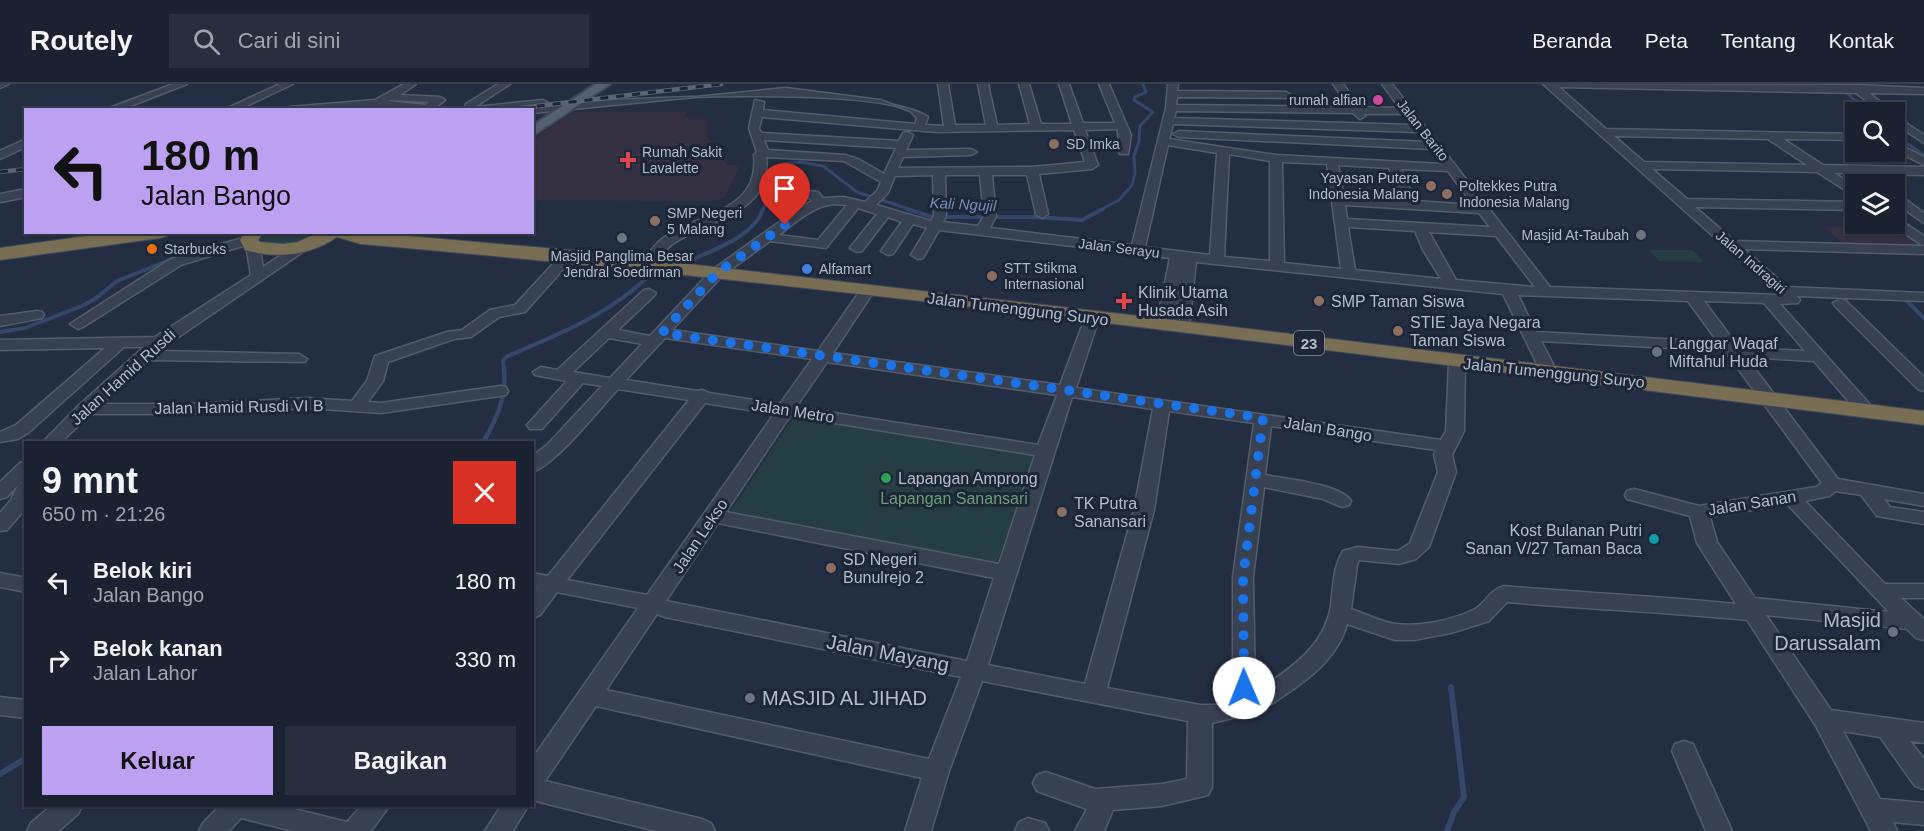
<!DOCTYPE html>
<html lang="id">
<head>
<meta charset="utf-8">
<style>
	:root { --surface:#1a2232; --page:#272f3e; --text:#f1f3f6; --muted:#9fa4ac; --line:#383f4d; --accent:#bca0f2 }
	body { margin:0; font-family:Arial,sans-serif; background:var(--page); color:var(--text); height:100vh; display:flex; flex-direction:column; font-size:22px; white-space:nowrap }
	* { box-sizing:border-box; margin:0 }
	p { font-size:20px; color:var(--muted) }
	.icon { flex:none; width:33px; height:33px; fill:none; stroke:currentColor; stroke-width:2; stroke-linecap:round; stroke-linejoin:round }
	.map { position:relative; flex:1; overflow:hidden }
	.panel { position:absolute; left:24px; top:357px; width:510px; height:366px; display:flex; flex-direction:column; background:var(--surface); border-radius:0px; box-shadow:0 2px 4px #0004,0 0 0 2px var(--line) }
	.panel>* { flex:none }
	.banner { position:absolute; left:24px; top:24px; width:510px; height:126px; border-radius:0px; box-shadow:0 2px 4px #0004,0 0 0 2px var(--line); background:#bca0f2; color:#111; overflow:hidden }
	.controls { position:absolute; left:1845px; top:18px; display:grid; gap:12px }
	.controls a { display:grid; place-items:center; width:60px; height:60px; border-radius:0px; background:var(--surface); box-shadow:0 2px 4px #0004,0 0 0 2px var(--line); font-size:30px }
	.pin { position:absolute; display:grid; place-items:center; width:51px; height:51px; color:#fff; margin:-62px -26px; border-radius:50% 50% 50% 0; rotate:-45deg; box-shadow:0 0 6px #0007 }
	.pin .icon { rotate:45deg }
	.me { position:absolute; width:66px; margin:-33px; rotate:359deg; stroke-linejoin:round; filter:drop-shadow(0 0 4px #0008) }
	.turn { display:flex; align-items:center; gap:21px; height:126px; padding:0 18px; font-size:27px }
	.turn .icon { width:78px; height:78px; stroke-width:2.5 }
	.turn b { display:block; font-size:42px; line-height:51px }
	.round { display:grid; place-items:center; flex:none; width:63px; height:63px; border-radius:0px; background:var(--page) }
	.head { display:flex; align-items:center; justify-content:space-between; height:102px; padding:0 18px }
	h1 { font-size:36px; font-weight:700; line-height:45px }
	.button { display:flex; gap:12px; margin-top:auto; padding:12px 18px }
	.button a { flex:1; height:69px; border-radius:0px; background:var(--accent); color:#111; font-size:24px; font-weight:700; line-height:69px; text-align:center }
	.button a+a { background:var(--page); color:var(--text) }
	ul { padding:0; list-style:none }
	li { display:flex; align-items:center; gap:18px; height:78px; padding:0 18px }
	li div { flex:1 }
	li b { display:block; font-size:22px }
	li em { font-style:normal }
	header { display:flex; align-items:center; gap:36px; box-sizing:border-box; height:84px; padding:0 30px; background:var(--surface); border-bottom:2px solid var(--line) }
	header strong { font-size:28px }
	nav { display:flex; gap:33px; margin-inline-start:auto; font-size:21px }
	.search { width:420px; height:54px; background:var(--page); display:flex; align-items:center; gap:15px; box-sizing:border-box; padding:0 21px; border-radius:0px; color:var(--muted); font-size:22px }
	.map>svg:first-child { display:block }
	.medical { fill:#343042 }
	.green { fill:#253e43 }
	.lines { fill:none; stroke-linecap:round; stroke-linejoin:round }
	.stream-far3 { stroke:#344669; stroke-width:3 }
	.stream-far2 { stroke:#344669; stroke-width:4 }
	.stream-far1 { stroke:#344669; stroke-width:4.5 }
	.stream { stroke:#344669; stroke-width:6 }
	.minor-casing { stroke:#525c6c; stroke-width:3 }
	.major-casing { stroke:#414a5b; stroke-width:4 }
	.highway-casing { stroke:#3f4959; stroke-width:2 }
	.minor { fill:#384152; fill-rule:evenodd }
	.major { fill:#556072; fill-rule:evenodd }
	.highway { fill:#796d54; fill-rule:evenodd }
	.rail-casing { stroke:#596479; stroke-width:4.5 }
	.rail { stroke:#1c2637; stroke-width:3; stroke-dasharray:8; stroke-linecap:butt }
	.route { stroke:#1a73e8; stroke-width:10; stroke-dasharray:0 18 }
	.hotel-dot { fill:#d1479c; stroke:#1c2637; stroke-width:2 }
	.education-dot { fill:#8d6e63; stroke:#1c2637; stroke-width:2 }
	.health-dot { fill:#e0444e; stroke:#1c2637; stroke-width:2 }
	.worship-dot { fill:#6b7280; stroke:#1c2637; stroke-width:2 }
	.food-dot { fill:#e8710a; stroke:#1c2637; stroke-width:2 }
	.shop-dot { fill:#3f7fe0; stroke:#1c2637; stroke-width:2 }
	.leisure-dot { fill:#2e9e5b; stroke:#1c2637; stroke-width:2 }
	.culture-dot { fill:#0f9aa8; stroke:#1c2637; stroke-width:2 }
	.labels { text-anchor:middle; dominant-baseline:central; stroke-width:6; stroke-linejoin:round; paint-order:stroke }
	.far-poi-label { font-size:14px; fill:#b4bccc; stroke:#1c2637; text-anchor:start }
	.far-street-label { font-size:14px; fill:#b4bccc; stroke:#1c2637 }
	.far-water-label { font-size:15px; font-style:italic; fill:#798fb6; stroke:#1c2637 }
	.shield { fill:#1c2637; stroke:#868f9f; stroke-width:1.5 }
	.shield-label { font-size:15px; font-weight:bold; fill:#b4bccc }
	.poi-label { font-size:16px; fill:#b4bccc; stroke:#1c2637; text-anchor:start }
	.street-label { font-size:16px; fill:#b4bccc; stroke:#1c2637 }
	.park-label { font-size:16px; fill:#699f79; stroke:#1c2637 }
	.near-poi-label { font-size:20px; fill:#b4bccc; stroke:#1c2637; text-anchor:end }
	.near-street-label { font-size:20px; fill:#b4bccc; stroke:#1c2637 }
</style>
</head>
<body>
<header>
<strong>Routely</strong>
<div class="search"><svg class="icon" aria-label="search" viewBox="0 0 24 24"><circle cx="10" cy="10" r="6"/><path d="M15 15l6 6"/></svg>Cari di sini</div>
<nav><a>Beranda</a><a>Peta</a><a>Tentang</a><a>Kontak</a></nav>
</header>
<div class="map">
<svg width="1924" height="747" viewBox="0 0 1924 747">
	<rect width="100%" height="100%" fill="#232e42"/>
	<path class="medical" d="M 573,28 L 687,28 L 684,33 L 708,36 L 707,52 L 709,56 L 727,81 L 740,81 L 725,113 L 714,117 L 533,116 L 533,56 Z
		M 1821,142 L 1898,144 L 1924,162 L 1845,160 Z"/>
	<path class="green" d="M 263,149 L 320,149 C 302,160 285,161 264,160 L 259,154 Z
		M 1649,166 L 1692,166 L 1704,178 L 1660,177 Z
		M 794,332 L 1036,371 L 1037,374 L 997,478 L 729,430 Z"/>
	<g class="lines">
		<path class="stream-far3" d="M 1843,5 L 1867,28
			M 1902,56 L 1924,71
			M 763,126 L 773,93 L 783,80 L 801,78 L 823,82 L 857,108 L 912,126
			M 1100,126 L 1119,116 L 1132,101 L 1135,89 L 1134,72 L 1139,57 L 1140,42 L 1153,28 L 1134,16 L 1135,13 L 1146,8 L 1143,0"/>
		<path class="stream-far2" d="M 907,125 L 932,133 L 1036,133 L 1082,136 L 1103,125
			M 683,180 C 709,167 754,154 763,125
			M 1906,216 L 1924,234
			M 0,248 L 25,244 L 82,222 L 95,215 L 117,197 L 185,170
			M 504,286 L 503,276 L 508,272 C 562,249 613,229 655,186"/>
		<path class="stream-far1" d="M 483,358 C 497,335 507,312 504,284"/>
		<path class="stream" d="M 0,690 L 26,674
			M 1447,747 L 1454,728 L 1464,713 L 1451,603"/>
		<defs>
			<path id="minor" d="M 0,0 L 9,0 L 0,4 Z
				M 173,0 L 187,0 L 120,26 L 104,26 Z
				M 280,0 L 293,0 L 238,26 L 223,26 Z
				M 404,0 L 416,0 L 400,11 L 440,13 L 445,16 L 432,26 L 377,22 L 335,26 L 285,26 L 290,23 L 375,16 ZM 390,16 L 429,18 L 425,21 L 388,17 Z
				M 498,0 L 510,0 L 475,23 L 543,16 L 548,19 L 546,21 C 621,14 879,0 928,33 L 925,41 L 944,42 L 938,0 L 948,0 L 955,41 L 986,41 L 978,0 L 988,0 L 997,41 L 1030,40 L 1019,0 L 1029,0 L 1041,40 L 1072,40 L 1059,0 L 1069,0 L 1083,39 L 1115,39 L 1099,0 L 1109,0 L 1131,51 L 1128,70 L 1120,70 C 1116,63 1121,54 1117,45 L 1085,46 L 1098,81 L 1092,85 L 1039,90 L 1048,130 L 1042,134 L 1036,130 L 1027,91 L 992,91 L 996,132 L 990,144 L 1132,161 L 1166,24 L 1168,0 L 1178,0 L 1177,7 L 1286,8 L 1291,11 L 1286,14 L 1177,13 L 1176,21 L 1349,23 L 1333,0 L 1343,0 L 1359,23 L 1400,24 L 1382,0 L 1392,0 L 1550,203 L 1779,211 L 1543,0 L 1856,1 L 1924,4 L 1924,10 L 1869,9 L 1893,28 L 1882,28 L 1856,9 L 1559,3 L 1606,45 L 1856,50 L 1856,56 L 1783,55 L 1823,81 L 1924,83 L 1924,91 L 1875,90 L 1887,100 L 1874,100 L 1860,89 L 1834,89 L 1856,103 L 1856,113 L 1817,88 L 1652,85 L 1687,115 L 1856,118 L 1856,126 L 1695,123 L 1734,157 L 1924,162 L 1890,140 L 1894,140 L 1894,132 L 1924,152 L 1924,170 L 1744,165 L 1787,203 L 1924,209 L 1924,217 L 1797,212 L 1800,216 L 1798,219 L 1780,220 L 1873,324 L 1876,328 L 1873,332 L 1861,332 L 1814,277 L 1746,273 L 1838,395 L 1924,410 L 1924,422 L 1884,415 L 1890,423 L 1924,428 L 1924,440 L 1877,432 L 1861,411 L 1836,407 L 1829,412 L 1805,417 L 1885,500 L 1924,500 L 1924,514 L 1901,514 L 1924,535 L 1924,556 L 1916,554 L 1907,545 L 1766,531 L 1831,626 L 1924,639 L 1924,659 L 1910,657 L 1924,675 L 1924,705 L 1915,702 L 1880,653 L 1843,647 L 1880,715 L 1924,719 L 1924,741 L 1893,738 L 1897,747 L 1871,747 L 1816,642 L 1747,536 C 1667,528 1587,525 1507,518 L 1489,537 L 1451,549 L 1414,556 L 1395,556 L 1347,540 C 1337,577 1303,599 1273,619 L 1265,622 L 1257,619 L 1253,613 L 1257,607 C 1290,585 1324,563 1331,522 C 1333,504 1333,483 1343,467 L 1358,463 L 1398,467 L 1410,459 L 1438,388 L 1434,371 L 1436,366 L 1271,342 L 1265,391 C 1285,395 1341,400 1351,417 L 1349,421 L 1342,423 L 1323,415 L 1264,403 L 1253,493 L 1255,605 L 1252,611 L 1247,613 L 1253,615 L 1257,622 L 1253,629 L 1212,639 L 1212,703 L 1208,711 L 1162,722 L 1113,726 L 1104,747 L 1075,747 L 1087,725 L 1037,707 L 1033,699 L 1037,691 L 1046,688 L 1095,705 L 1162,700 L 1187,695 L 1188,637 L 982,597 L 949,687 L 931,747 L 905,747 L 922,694 L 596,622 L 545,697 L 702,735 L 711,739 L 715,747 L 656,747 L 532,716 L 532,675 L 638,524 L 557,508 L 540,531 L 532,534 L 532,511 L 537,504 L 532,503 L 532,489 L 548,492 L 689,316 L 618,305 C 600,324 555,382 532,388 L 532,372 L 547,361 L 602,302 L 583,299 L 542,345 L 530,345 L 527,341 L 567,297 L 535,291 L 533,288 L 541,283 L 557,286 L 644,206 L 649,205 L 656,209 L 654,212 L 618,246 L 650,252 L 712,186 L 799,124 L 812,117 L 810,114 L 783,111 L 777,106 L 792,86 L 796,85 L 802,89 L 790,105 L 818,108 L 823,114 L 843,113 L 865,118 L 877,107 L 881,98 L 844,77 L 766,73 C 773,128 710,136 674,159 C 665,165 659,175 653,184 L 643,184 L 641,181 C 647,172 653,162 662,155 C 696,128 760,130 754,71 L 757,68 L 749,44 L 755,16 L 764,18 L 763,26 L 915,40 L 917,34 L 910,27 L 880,16 L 786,4 L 532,29 L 532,26 L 527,26 L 529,24 L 464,26 L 466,20 ZM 1176,27 L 1353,29 L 1360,35 L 1365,32 L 1364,30 L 1405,30 L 1413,41 L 1174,34 ZM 762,33 L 936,48 L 1074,46 L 1085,78 L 1032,83 L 898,84 L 903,73 L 971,71 L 977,68 L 971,65 L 906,66 L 913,51 L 907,48 L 903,49 L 899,57 L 761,49 L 759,44 ZM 1173,40 L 1418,48 L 1426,58 L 1179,47 L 1173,50 L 1179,53 L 1431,65 L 1442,80 L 1276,71 L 1169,55 ZM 1614,52 L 1768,55 L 1807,81 L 1644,78 ZM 764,56 L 896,64 L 884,90 L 858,75 L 845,71 L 768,66 ZM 1168,61 L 1217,69 L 1210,171 L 1145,163 ZM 1229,70 L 1270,77 L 1270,177 L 1224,173 ZM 1282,78 L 1327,80 L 1341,185 L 1284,179 ZM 1338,81 L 1389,84 L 1402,117 L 1344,114 ZM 1401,85 L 1448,87 L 1473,121 L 1415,117 ZM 933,91 L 934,132 L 931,137 L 876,121 L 888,109 L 895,92 ZM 945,91 L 980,91 L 984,132 L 978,142 L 943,138 L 946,132 ZM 833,120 L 847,121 L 818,156 L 779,151 C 796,138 812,123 833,120 ZM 1345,121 L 1479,129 L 1490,143 L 1347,135 ZM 858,124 L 877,130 L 850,164 L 857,168 L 862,167 L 888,133 L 902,138 L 881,167 L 888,171 L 893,170 L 913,140 L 927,144 L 911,171 L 918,175 L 923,174 L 939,146 L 1170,174 L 1156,241 L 1164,246 L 1172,241 L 1180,199 L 1173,243 L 1181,248 L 1189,243 L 1196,178 L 1503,210 L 1541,288 L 1549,293 L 1557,288 L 1541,257 L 1725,267 L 1822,399 L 1816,403 L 1699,422 L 1634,405 L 1627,407 L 1625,411 L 1627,415 L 1690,432 L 1697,459 L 1736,520 C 1659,512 1582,509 1504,502 C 1488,507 1487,518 1475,525 C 1454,536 1420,543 1396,540 C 1381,538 1366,530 1351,525 L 1357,481 L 1359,476 L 1399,480 L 1416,475 L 1429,463 L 1456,388 L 1452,371 L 1464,347 L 1465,278 L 1463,275 L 1457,273 L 1449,278 L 1446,347 L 1441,356 L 1076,304 L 1099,234 L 1092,230 L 1085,234 L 1060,301 L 833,269 L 874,207 L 867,203 L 862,204 L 818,267 L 672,246 L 722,192 L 770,157 L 826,164 ZM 1348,143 L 1415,147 L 1423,166 L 1441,195 L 1355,186 ZM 1429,148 L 1496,152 L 1535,203 L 1456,196 ZM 1518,211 L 1688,217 L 1718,258 L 1536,248 ZM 1704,217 L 1764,219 L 1805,267 L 1739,264 ZM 609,254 L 642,260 L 610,294 L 573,288 ZM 665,254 L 812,275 L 780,320 L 709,309 L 702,306 L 697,307 L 626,296 ZM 827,278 L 1057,311 L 1038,361 L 796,323 ZM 1072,313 L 1153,325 L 1134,426 L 1085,600 L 988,581 ZM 705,319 L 774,330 L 647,511 L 567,496 ZM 1169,327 L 1254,339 L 1233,493 L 1233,605 L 1236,611 L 1242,613 L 1218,621 L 1200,621 L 1107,604 L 1154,426 ZM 790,332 L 1035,371 L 999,480 L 726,428 ZM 1787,420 L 1889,528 L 1755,514 L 1717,458 L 1710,433 ZM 718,439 L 994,494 L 967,577 L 666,517 ZM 657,530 L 665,533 L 961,593 L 929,675 L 606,606 Z
				M 1894,31 L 1924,51 L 1924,59 L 1894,39 Z
				M 26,55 L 26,63 L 0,75 L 0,67 Z
				M 1894,58 L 1924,73 L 1924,81 L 1894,66 Z
				M 26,105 L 26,113 L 0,118 L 0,110 Z
				M 1894,107 L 1924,129 L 1924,139 L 1894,118 Z
				M 249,152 L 254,153 L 256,156 L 254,158 L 259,162 L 263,183 L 298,160 L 303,159 L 310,163 L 158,267 L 299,270 L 307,275 L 305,278 L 148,276 L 102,320 L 186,320 L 307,314 L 352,317 L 367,297 L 375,272 L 447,248 L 462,246 L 490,226 L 515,221 L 563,169 L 568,168 L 575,172 L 525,228 L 499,233 L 471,253 L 454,255 L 388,278 L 383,297 L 368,318 L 381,319 L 500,302 L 506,303 L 508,307 L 506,311 L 381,329 L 307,324 L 186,330 L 91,330 L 61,358 L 43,358 L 79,321 L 144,263 L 124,263 L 28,349 L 18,355 L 0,358 L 0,348 L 16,341 L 105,264 L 0,266 L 0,256 L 155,253 L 251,191 L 246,161 L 181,181 L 83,243 L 78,245 L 70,240 L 171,175 Z
				M 1840,215 L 1845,216 L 1924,293 L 1924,307 L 1918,305 L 1835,222 L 1833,219 Z
				M 37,227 L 42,228 L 44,231 L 42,234 L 0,242 L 0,232 Z
				M 26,377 L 26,394 L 20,400 L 26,398 L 26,424 L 7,446 L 0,447 L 0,429 L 11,416 L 18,401 L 7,413 L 0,415 L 0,398 L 20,379 Z
				M 0,489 L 26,494 L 26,508 L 0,503 Z
				M 0,613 L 26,616 L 26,634 L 0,631 Z
				M 1684,657 L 1693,660 L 1732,747 L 1706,747 L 1672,667 L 1675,660 Z
				M 51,722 L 82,722 L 78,730 L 59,747 L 27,747 L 31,739 Z
				M 220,722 L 282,722 L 347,738 L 361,722 L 389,722 L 371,747 L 293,747 L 241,734 L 229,747 L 199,747 L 203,739 Z
				M 501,722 L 528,722 L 513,747 L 485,747 Z
				M 1028,734 L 1045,739 L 1049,747 L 1015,747 L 1019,738 Z"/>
			<path id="major" d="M 596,0 L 610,0 L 532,52 L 532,42 Z"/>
			<path id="highway" d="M 115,148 L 169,148 L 167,152 L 160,154 L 0,176 L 0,164 Z
				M 245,148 L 264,148 L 258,156 L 260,158 L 283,160 L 298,158 L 319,148 L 363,148 L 568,166 L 1217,241 L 1924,327 L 1924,341 C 1404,277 883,205 361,160 L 337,153 C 309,172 278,175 245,166 L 240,156 Z"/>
		</defs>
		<use href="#minor" class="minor-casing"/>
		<use href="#major" class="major-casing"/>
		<use href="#highway" class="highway-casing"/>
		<use href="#minor" class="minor"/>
		<use href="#major" class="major"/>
		<use href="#highway" class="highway"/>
		<defs>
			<path id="rail" d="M 505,26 L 721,0
				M 0,88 L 26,85"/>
		</defs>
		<use href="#rail" class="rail-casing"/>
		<use href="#rail" class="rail"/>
	</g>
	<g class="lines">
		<path class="route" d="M 785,141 L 717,189 L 662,249 L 1263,334 L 1243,494 L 1244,604"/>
	</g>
	<circle class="hotel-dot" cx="1378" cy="16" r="6"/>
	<g class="education-dot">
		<circle cx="1054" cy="60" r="6"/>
		<circle cx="1431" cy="102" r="6"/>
		<circle cx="1447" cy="110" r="6"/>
		<circle cx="655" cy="137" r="6"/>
		<circle cx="992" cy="192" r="6"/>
		<circle cx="1319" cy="217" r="6"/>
		<circle cx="1398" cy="247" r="6"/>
		<circle cx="1062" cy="428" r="6"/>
		<circle cx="831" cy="484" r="6"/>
	</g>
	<g class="health-dot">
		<path d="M625 67h6v6h6v6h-6v6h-6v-6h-6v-6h6z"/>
		<path d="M1121 208h6v6h6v6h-6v6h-6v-6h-6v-6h6z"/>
	</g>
	<g class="worship-dot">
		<circle cx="1641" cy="151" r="6"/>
		<circle cx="622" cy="154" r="6"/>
		<circle cx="1657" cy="268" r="6"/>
		<circle cx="1893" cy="548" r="6"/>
		<circle cx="750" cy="614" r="6"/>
	</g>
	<circle class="food-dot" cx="152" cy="165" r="6"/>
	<circle class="shop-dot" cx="807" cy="185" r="6"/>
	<circle class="leisure-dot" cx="886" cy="394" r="6"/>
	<circle class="culture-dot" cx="1654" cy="455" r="6"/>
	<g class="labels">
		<g class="far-poi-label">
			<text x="1366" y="16" text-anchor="end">rumah alfian</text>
			<text x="1066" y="60">SD Imka</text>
			<text x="642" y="68">Rumah Sakit<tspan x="642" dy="16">Lavalette</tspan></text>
			<text x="1419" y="94" text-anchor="end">Yayasan Putera<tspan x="1419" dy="16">Indonesia Malang</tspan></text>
			<text x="1459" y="102">Poltekkes Putra<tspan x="1459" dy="16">Indonesia Malang</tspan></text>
			<text x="667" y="129">SMP Negeri<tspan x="667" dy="16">5 Malang</tspan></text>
			<text x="1629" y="151" text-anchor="end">Masjid At-Taubah</text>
			<text x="164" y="165">Starbucks</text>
			<text x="622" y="172" text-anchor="middle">Masjid Panglima Besar<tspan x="622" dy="16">Jendral Soedirman</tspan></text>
			<text x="1004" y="184">STT Stikma<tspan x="1004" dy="16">Internasional</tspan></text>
			<text x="819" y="185">Alfamart</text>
		</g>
		<g class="far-street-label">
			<text transform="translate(1423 46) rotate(52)">Jalan Barito</text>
			<text transform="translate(1119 164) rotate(7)">Jalan Serayu</text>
			<text transform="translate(1751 178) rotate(41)">Jalan Indragiri</text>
		</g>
		<g class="far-water-label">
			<text transform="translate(963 120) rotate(3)">Kali Ngujil</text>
		</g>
		<rect class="shield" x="1294" y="247" width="30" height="24" rx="4.5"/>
		<g class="shield-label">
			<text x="1309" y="259">23</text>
		</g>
		<g class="poi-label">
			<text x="1138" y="208">Klinik Utama<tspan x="1138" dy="18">Husada Asih</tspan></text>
			<text x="1331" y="217">SMP Taman Siswa</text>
			<text x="1410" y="238">STIE Jaya Negara<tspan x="1410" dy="18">Taman Siswa</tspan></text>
			<text x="1669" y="259">Langgar Waqaf<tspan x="1669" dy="18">Miftahul Huda</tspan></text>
			<text x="898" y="394">Lapangan Amprong</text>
			<text x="1074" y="419">TK Putra<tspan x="1074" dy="18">Sanansari</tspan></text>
			<text x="1642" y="446" text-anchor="end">Kost Bulanan Putri<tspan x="1642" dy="18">Sanan V/27 Taman Baca</tspan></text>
			<text x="843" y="475">SD Negeri<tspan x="843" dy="18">Bunulrejo 2</tspan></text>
		</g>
		<g class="street-label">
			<text transform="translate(1018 225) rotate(7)">Jalan Tumenggung Suryo</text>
			<text transform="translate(1554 289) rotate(6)">Jalan Tumenggung Suryo</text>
			<text transform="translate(123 293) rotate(-42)">Jalan Hamid Rusdi</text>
			<text transform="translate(239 323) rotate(-1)">Jalan Hamid Rusdi VI B</text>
			<text transform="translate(793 327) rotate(9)">Jalan Metro</text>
			<text transform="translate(1328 345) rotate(9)">Jalan Bango</text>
			<text transform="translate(1752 419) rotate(-9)">Jalan Sanan</text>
			<text transform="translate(700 452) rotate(-56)">Jalan Lekso</text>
		</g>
		<g class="park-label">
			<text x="954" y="414">Lapangan Sanansari</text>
		</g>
		<g class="near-poi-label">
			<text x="1881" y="536">Masjid<tspan x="1881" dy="23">Darussalam</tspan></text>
			<text x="762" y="614" text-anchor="start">MASJID AL JIHAD</text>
		</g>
		<g class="near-street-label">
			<text transform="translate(888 569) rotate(11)">Jalan Mayang</text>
		</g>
	</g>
</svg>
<div class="controls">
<a><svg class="icon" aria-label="search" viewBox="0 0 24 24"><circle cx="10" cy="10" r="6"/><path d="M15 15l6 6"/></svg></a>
<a><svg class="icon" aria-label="layers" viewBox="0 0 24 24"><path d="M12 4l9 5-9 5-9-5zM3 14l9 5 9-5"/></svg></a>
</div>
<div class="pin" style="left:785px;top:141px;background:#d93025"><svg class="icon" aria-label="arrive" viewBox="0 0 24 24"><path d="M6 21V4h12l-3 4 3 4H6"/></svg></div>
<svg class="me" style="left:1244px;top:604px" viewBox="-20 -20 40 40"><circle r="19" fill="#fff"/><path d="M0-13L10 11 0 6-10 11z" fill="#1a73e8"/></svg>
<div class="banner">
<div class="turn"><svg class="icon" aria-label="left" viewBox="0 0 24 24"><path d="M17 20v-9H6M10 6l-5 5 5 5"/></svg><div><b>180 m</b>Jalan Bango</div></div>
</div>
<section class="panel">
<div class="head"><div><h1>9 mnt</h1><p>650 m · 21:26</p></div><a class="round" style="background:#d93025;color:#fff"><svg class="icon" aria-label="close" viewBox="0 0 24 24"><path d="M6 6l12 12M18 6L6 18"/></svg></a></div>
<ul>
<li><svg class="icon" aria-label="left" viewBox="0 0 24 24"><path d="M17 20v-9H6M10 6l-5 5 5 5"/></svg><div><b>Belok kiri</b><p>Jalan Bango</p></div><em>180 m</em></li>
<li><svg class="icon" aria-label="right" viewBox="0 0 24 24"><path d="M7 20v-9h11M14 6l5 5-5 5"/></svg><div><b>Belok kanan</b><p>Jalan Lahor</p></div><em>330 m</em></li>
</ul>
<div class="button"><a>Keluar</a><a>Bagikan</a></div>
</section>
</div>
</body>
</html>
